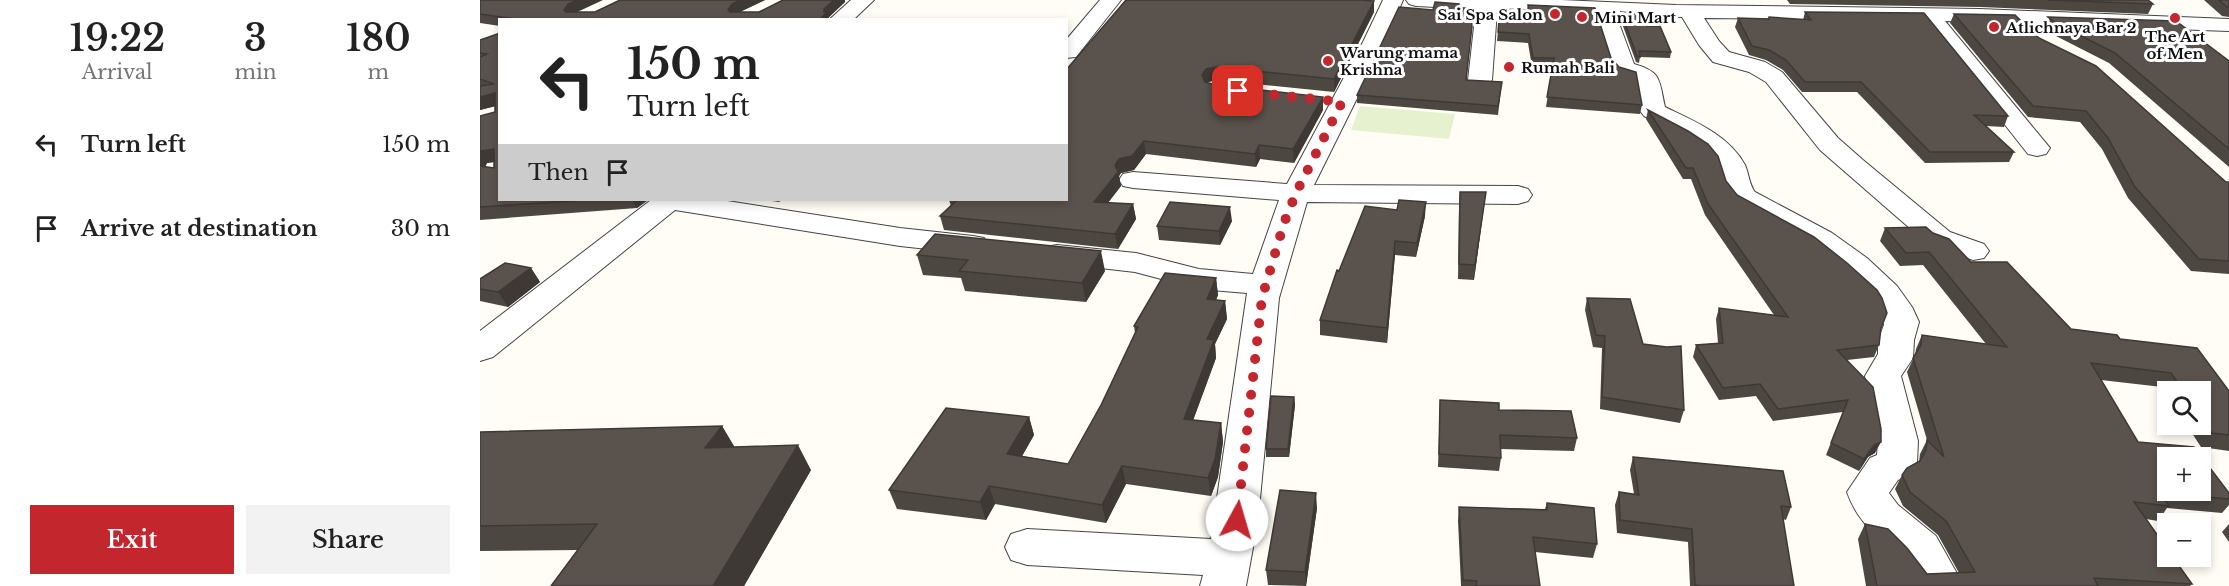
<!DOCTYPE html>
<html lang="en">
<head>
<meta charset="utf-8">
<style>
	:root { --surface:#fff; --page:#f2f2f2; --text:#222; --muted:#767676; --accent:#c4262e }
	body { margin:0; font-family:"Libre Baskerville",serif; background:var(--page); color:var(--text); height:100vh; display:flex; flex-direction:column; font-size:22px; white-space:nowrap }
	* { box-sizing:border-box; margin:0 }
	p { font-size:20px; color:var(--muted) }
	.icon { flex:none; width:33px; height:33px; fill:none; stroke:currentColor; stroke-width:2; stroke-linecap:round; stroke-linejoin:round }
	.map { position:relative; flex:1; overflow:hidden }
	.side { display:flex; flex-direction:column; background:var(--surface); width:480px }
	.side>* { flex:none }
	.guide { position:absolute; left:18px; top:18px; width:570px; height:183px; border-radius:0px; box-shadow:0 3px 9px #0003; background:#fff; color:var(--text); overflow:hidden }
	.controls { position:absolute; left:1677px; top:381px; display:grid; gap:12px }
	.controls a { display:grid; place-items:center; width:54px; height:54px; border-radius:0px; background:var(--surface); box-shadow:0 3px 9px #0003; font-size:30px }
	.pin { position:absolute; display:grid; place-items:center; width:51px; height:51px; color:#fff; margin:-26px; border-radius:12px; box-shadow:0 3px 9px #0006 }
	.me { position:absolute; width:66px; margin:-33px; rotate:6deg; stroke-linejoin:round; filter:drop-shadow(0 0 4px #0008) }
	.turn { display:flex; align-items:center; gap:21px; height:126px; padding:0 30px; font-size:27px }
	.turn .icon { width:78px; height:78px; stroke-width:2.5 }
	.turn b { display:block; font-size:42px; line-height:51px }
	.then { display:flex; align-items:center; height:57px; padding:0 30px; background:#0003; gap:12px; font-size:22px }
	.eta { display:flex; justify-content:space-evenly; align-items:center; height:102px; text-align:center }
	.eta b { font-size:36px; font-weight:600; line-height:42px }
	.button { display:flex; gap:12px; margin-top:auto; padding:12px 30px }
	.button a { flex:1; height:69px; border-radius:0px; background:var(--accent); color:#fff; font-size:24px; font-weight:600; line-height:69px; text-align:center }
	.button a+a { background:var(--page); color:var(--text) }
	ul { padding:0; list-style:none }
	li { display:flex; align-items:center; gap:18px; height:84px; padding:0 30px }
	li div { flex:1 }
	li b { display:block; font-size:22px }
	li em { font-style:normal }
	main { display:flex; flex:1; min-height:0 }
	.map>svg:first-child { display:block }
	.pitch { fill:#e6f2cf }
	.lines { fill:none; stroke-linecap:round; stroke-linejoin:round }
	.minor-casing { stroke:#444; stroke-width:2 }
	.minor { fill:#fff; fill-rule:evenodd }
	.wall { fill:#4d4742; fill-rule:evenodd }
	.shaded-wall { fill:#3f3936 }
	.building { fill:#5a524d; stroke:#3f3936; stroke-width:1.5; fill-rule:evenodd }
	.route { stroke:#c4262e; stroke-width:10; stroke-dasharray:0 18 }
	.poi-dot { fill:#c4262e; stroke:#fff; stroke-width:2 }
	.labels { text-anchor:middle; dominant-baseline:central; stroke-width:6; stroke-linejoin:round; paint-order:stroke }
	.far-poi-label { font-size:15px; font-weight:bold; fill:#111; stroke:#fff; text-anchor:start }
</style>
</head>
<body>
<main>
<section class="side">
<div class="eta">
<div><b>19:22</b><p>Arrival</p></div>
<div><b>3</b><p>min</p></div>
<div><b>180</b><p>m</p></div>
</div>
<ul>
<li><svg class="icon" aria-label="left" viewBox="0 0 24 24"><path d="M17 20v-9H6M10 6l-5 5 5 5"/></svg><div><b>Turn left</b></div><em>150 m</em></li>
<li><svg class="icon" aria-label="arrive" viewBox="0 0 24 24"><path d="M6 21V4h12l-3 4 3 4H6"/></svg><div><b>Arrive at destination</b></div><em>30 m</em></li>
</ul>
<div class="button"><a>Exit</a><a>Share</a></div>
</section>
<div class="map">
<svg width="1749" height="586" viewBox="0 0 1749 586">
	<rect width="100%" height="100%" fill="#fffdf5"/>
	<path class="pitch" d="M 880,106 L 975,114 L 969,139 L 871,130 Z"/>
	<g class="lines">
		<defs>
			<path id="minor" d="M 371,0 L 394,0 L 373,20 L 349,20 Z
				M 620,0 L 641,0 L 596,57 L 586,58 L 586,40 Z
				M 903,0 L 923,0 L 905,42 L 834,185 L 1038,186 L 1048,189 L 1052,195 L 1048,201 L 1038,204 L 827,202 L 799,298 L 778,520 L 766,586 L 720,586 L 723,575 L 547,565 L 531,560 L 525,547 L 531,534 L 547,529 L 731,539 L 767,293 L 719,289 L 655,272 L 577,263 L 566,261 L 561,254 L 566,247 L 577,245 L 656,253 L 719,269 L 773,274 L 799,200 L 653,188 L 643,186 L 639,180 L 643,174 L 653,172 L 807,184 L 883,42 Z
				M 926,0 L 1081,0 L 1196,5 L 1500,9 L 1749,19 L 1749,31 L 1465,21 L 1570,148 L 1566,154 L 1557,156 L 1548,154 L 1442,20 L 1224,18 L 1239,41 L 1249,52 L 1285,62 L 1302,72 L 1358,138 L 1383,160 L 1470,232 L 1504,244 L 1509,251 L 1504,258 L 1493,260 L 1448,244 L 1340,150 L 1286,82 L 1269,72 L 1233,62 L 1219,45 L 1202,17 L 1136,15 L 1154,64 C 1182,72 1179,80 1185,107 C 1214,121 1249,135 1265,165 C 1269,174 1269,184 1275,192 L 1352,233 L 1387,258 L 1417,286 L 1432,307 L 1439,322 L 1434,340 L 1433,358 L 1421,376 L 1438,441 L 1437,463 L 1431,474 L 1418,480 L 1409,493 L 1418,505 L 1456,536 L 1484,586 L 1438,586 C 1419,546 1382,536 1367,492 L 1390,458 L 1397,455 L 1398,441 L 1385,376 L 1398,354 L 1398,340 L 1404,325 L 1399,308 L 1394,300 L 1364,272 L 1331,246 L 1255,204 L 1245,191 L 1237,165 L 1227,153 L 1207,139 L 1164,116 L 1160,111 L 1156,80 L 1138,74 L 1131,66 L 1115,14 L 1017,10 L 1012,80 L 1008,85 L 1000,87 L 992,85 L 988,80 L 996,9 L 936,6 L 929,4 Z
				M 171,200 L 241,200 L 420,228 L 493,236 L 504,238 L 508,245 L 504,252 L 493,254 L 420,246 L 195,210 L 13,357 L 0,361 L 0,331 Z"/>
		</defs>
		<use href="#minor" class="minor-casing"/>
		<use href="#minor" class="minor"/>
	</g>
	<path class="wall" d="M 0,0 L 97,12 L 115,12 L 140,0 L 285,0 L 259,12 L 279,12 L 365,2 L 349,17 L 349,20 L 20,20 L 20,26 L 0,23 Z
		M 1307,0 L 1668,0 L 1673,4 L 1668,14 L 1500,7 L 1310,4 Z
		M 1724,0 L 1749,0 L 1749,17 L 1742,16 Z
		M 1048,5 L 1131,58 L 1162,105 L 1160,114 L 1066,107 L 1072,68 L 1052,67 L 1048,43 L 1017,41 L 1020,9 L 1047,10 Z
		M 979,8 L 987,80 L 1022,82 L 1018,115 L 877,103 L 877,95 L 953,10 Z
		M 894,12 L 854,92 L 737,80 L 728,82 L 727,83 L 843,110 L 814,163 L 780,159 L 776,167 L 666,154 L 654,170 L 641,173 L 639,176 L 641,186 L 628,203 L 653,204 L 656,219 L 638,249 L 464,230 L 460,216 L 471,206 L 469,200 L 586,200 L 586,70 Z
		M 1141,12 L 1167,26 L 1191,52 L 1190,58 L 1160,57 L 1159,63 L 1156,62 L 1140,18 Z
		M 1325,12 L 1528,116 L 1524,127 L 1506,126 L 1534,152 L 1529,162 L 1445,163 L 1377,92 L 1322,92 L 1303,70 L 1286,60 L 1269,55 L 1255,27 L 1258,18 L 1288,19 L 1289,17 L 1323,20 Z
		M 1474,14 L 1559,38 L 1746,182 L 1749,182 L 1749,274 L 1711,271 L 1648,198 L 1622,149 L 1600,122 L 1548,117 L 1470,23 Z
		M 1568,17 L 1749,61 L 1749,167 L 1629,63 L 1572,34 L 1563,26 Z
		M 20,33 L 20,200 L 168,200 L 157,208 L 0,220 L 0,116 L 15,112 L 15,106 L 0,110 L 0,40 ZM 14,162 L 14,168 L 5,167 L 7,163 Z
		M 1168,110 L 1246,181 L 1257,195 L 1401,328 L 1399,345 L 1394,357 L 1367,360 L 1395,453 L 1388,457 L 1379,471 L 1346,455 L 1363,412 L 1293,421 L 1276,396 L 1239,400 L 1213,357 L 1216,345 L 1238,343 L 1236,319 L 1239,308 L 1294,315 L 1225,215 L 1211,179 L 1203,179 L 1166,119 Z
		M 980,192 L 1004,206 L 994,280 L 978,279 L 979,206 Z
		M 285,200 L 302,200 L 299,202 Z
		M 945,216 L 936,257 L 915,255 L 907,343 L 840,335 L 840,320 L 859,271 Z
		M 752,221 L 740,245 L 679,240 L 677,226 Z
		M 1405,228 L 1491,262 L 1591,329 L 1640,339 L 1749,391 L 1749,451 L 1721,447 L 1706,424 L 1720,424 L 1720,392 L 1688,392 L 1688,396 L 1682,387 L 1621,380 L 1658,442 L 1749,493 L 1749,505 L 1742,513 L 1687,508 L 1678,521 L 1666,519 L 1712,584 L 1710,586 L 1386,586 L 1378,539 L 1385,524 L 1447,574 L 1479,573 L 1458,535 L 1423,506 L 1415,489 L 1422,475 L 1439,462 L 1440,454 L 1447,440 L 1427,372 L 1435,355 L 1436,349 L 1442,335 L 1506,344 L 1443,265 L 1420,266 L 1400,241 Z
		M 437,255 L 625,271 L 606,302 L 485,291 L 481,278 L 443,275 Z
		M 51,268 L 60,282 L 28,307 L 0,301 L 0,279 Z
		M 736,278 L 738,295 L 736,300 L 745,301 L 747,319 L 735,344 L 736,358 L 713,420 L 741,423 L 743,442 L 738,477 L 731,496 L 646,484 L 626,523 L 515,504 L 506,520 L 417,509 L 409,490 L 549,417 L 554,435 L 542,456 L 588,464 L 621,405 L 655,333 L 654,326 Z
		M 1107,298 L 1163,344 L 1204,410 L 1200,423 L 1120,409 L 1122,348 L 1113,347 L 1105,310 Z
		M 814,397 L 815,405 L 809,457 L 786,457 L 786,449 Z
		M 960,400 L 1019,410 L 1097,438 L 1094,451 L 1021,449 L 1021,458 L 1019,471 L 958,467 Z
		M 242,426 L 254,447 L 331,470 L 264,586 L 71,586 L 98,550 L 0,551 L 0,432 Z
		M 1153,457 L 1311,507 L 1306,520 L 1303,519 L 1314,586 L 1210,586 L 1208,542 L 1137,533 L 1135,505 L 1139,492 L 1154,494 L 1150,470 Z
		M 1067,503 L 1117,544 L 1113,558 L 1055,552 L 1060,586 L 981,586 L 978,521 L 979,507 L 1065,509 Z
		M 837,508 L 826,586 L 788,585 L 786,570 Z
		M 1749,524 L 1749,542 L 1742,532 Z"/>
	<path class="shaded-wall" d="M 97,0 L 123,0 L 93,14 L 89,20 L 84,10 L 88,4 Z
		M 261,0 L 285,0 L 256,14 L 252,20 L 248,10 L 252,4 Z
		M 354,0 L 365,0 L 365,2 L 349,17 L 349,20 L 339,20 L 344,9 Z
		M 894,1 L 894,12 L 854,92 L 854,79 Z
		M 736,67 L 737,80 L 728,82 L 723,88 L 722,75 L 726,69 Z
		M 15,93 L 20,105 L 0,110 L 0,97 Z
		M 843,97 L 843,110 L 814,163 L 813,149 Z
		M 664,141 L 666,154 L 654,170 L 641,173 L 639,176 L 641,186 L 617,216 L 614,202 L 635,165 L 639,159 Z
		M 779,145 L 780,159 L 776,167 L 775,154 Z
		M 14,149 L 20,161 L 7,163 L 3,171 L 0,166 L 0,151 Z
		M 1006,192 L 1004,206 L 994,280 L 995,265 Z
		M 152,200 L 168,200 L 157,208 Z
		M 946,202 L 945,216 L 936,257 L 937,243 Z
		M 653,204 L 656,219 L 638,249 L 635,234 Z
		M 750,207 L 752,221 L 740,245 L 739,231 Z
		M 915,241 L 915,255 L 907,343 L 907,328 Z
		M 621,251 L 625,271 L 606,302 L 602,283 Z
		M 51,268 L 60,282 L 28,307 L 18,292 Z
		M 736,278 L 738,295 L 729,316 L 727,299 Z
		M 745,301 L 747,319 L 735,344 L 736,358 L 707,437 L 704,419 L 727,339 Z
		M 814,397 L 815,405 L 809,457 L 808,449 Z
		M 549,417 L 554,435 L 533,472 L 527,454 Z
		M 741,423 L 743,442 L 738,477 L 731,496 L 728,478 Z
		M 242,426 L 257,451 L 225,448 Z
		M 1401,442 L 1395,453 L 1388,457 L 1379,471 L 1384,459 L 1394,445 Z
		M 318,445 L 331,470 L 264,586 L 233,586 Z
		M 642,466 L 646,484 L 626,523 L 622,505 Z
		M 509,486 L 515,504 L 506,520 L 500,502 Z
		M 836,493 L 837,508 L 826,586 L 825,572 Z"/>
	<path class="building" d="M 0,0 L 97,0 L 88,4 L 84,10 L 86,12 L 115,12 L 140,0 L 261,0 L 252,4 L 248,10 L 250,12 L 279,12 L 303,0 L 354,0 L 344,9 L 344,12 L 347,12 L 339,20 L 43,20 L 0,14 Z
		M 646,0 L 880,0 L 894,1 L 854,79 L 736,67 L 726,69 L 722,75 L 725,82 L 736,85 L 843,97 L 813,149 L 779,145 L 775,154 L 664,141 L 652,156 L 639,159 L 635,165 L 638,172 L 614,202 L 653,204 L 635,234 L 460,216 L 477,200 L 586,200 L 586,70 Z
		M 1568,0 L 1668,0 L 1673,4 Z
		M 1739,0 L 1749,0 L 1749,7 L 1747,7 Z
		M 955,2 L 979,4 L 978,8 L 994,8 L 986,80 L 1022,82 L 1018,106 L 877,95 L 919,7 L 953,10 Z
		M 1048,5 L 1115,8 L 1131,58 L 1139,67 L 1156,72 L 1162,105 L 1067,97 L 1074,58 L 1053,58 L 1049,34 L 1018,32 L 1020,9 L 1049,10 Z
		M 1141,12 L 1168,15 L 1167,26 L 1180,26 L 1191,52 L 1159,51 L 1160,57 L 1157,56 Z
		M 1325,12 L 1444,13 L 1528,116 L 1494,115 L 1534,152 L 1450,152 L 1381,82 L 1325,82 L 1306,60 L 1289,50 L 1272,46 L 1258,18 L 1289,19 L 1289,17 L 1331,20 Z
		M 1474,14 L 1535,15 L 1559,38 L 1616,66 L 1746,182 L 1749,182 L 1749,261 L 1719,259 L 1655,187 L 1628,138 L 1606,111 L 1553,106 Z
		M 1568,17 L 1696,21 L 1749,61 L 1749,149 L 1635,53 L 1577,24 Z
		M 20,33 L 20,200 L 105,200 L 0,207 L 0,166 L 14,168 L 14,149 L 0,151 L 0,116 L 15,112 L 15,93 L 0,97 L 0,86 L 14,84 L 0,79 L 0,57 L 7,54 L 0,53 L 0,40 Z
		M 1168,110 L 1208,131 L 1228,144 L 1238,156 L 1246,181 L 1257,195 L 1334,237 L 1367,263 L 1397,290 L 1402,298 L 1407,313 L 1401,328 L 1399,345 L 1357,350 L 1393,387 L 1401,429 L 1401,442 L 1394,445 L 1384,459 L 1351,443 L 1368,400 L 1298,409 L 1280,384 L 1243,388 L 1216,345 L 1243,343 L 1239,308 L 1308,317 L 1228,204 L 1213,168 L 1206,168 Z
		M 980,192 L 1006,192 L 995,265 L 979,264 Z
		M 919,200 L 946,202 L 937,243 L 915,241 L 907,328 L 840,320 L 857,270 L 859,271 L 885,206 L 917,210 Z
		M 690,202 L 750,207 L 739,231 L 677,226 Z
		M 1446,227 L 1453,233 L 1469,239 L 1491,262 L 1527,262 L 1591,329 L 1637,335 L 1640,339 L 1717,348 L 1749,391 L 1749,435 L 1732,433 L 1720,416 L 1720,392 L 1704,392 L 1691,373 L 1611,363 L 1658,442 L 1714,447 L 1749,493 L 1749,499 L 1680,493 L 1689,506 L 1654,502 L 1688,550 L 1688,556 L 1692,556 L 1712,584 L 1614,578 L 1618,586 L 1397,586 L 1385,524 L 1408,529 L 1427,548 L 1447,574 L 1495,572 L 1466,521 L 1430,492 L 1422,475 L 1427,468 L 1440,461 L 1446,450 L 1447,440 L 1464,457 L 1433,358 L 1441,345 L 1442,335 L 1527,347 L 1449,252 L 1426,253 L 1405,228 ZM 1688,458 L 1720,458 L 1720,490 L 1688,490 Z
		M 455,234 L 621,251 L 602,283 L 479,271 L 488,260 L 437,255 Z
		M 25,263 L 51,268 L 18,292 L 0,289 L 0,279 Z
		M 685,273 L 736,278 L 727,299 L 745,301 L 727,339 L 734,340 L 704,419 L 741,423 L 735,459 L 728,478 L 642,466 L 622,505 L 509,486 L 500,502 L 409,490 L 466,408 L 549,417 L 527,454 L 588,464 L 621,405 L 658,327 L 654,326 Z
		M 1107,298 L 1150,299 L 1163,344 L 1187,347 L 1201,346 L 1204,410 L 1122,397 L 1125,336 L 1116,335 Z
		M 791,396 L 814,397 L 808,449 L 786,449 Z
		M 960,400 L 1019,403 L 1019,410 L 1091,411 L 1097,438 L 1020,435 L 1021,458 L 959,454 Z
		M 242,426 L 225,448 L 318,445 L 233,586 L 71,586 L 117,524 L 0,526 L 0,432 Z
		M 1153,457 L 1303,471 L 1311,507 L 1301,506 L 1314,586 L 1222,586 L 1215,585 L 1212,529 L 1140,520 L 1139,492 L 1159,495 Z
		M 800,490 L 836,493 L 825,572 L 786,570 Z
		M 1067,503 L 1114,508 L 1117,544 L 1053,537 L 1060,586 L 996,586 L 997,581 L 983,580 L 979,507 L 1067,510 Z"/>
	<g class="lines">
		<path class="route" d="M 757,520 L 782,298 L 804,223 L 816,193 L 862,102 L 758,91"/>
	</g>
	<g class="poi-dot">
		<circle cx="1075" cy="14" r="6"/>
		<circle cx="1102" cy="17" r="6"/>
		<circle cx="1695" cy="18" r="6"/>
		<circle cx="1514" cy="27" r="6"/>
		<circle cx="848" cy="61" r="6"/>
		<circle cx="1029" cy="67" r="6"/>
	</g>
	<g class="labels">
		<g class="far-poi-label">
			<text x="1063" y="14" text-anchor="end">Sai Spa Salon</text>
			<text x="1114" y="17">Mini Mart</text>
			<text x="1526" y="27">Atlichnaya Bar 2</text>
			<text x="1695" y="36" text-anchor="middle">The Art<tspan x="1695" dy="17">of Men</tspan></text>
			<text x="860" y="52">Warung mama<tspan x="860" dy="17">Krishna</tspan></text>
			<text x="1041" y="67">Rumah Bali</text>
		</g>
	</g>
</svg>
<div class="controls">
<a><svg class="icon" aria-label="search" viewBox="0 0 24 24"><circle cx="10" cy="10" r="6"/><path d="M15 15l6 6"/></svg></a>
<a>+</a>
<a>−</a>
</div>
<div class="pin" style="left:758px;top:91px;background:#d93025"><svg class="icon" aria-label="arrive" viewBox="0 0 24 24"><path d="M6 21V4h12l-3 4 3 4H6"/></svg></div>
<svg class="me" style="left:757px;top:520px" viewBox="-20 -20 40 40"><circle r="19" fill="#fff"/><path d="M0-13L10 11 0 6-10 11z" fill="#c4262e"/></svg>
<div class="guide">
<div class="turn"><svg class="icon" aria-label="left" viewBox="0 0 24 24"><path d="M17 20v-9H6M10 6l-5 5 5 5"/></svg><div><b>150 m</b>Turn left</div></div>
<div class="then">Then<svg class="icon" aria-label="arrive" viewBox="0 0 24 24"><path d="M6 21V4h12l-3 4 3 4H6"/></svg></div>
</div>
</div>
</main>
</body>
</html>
